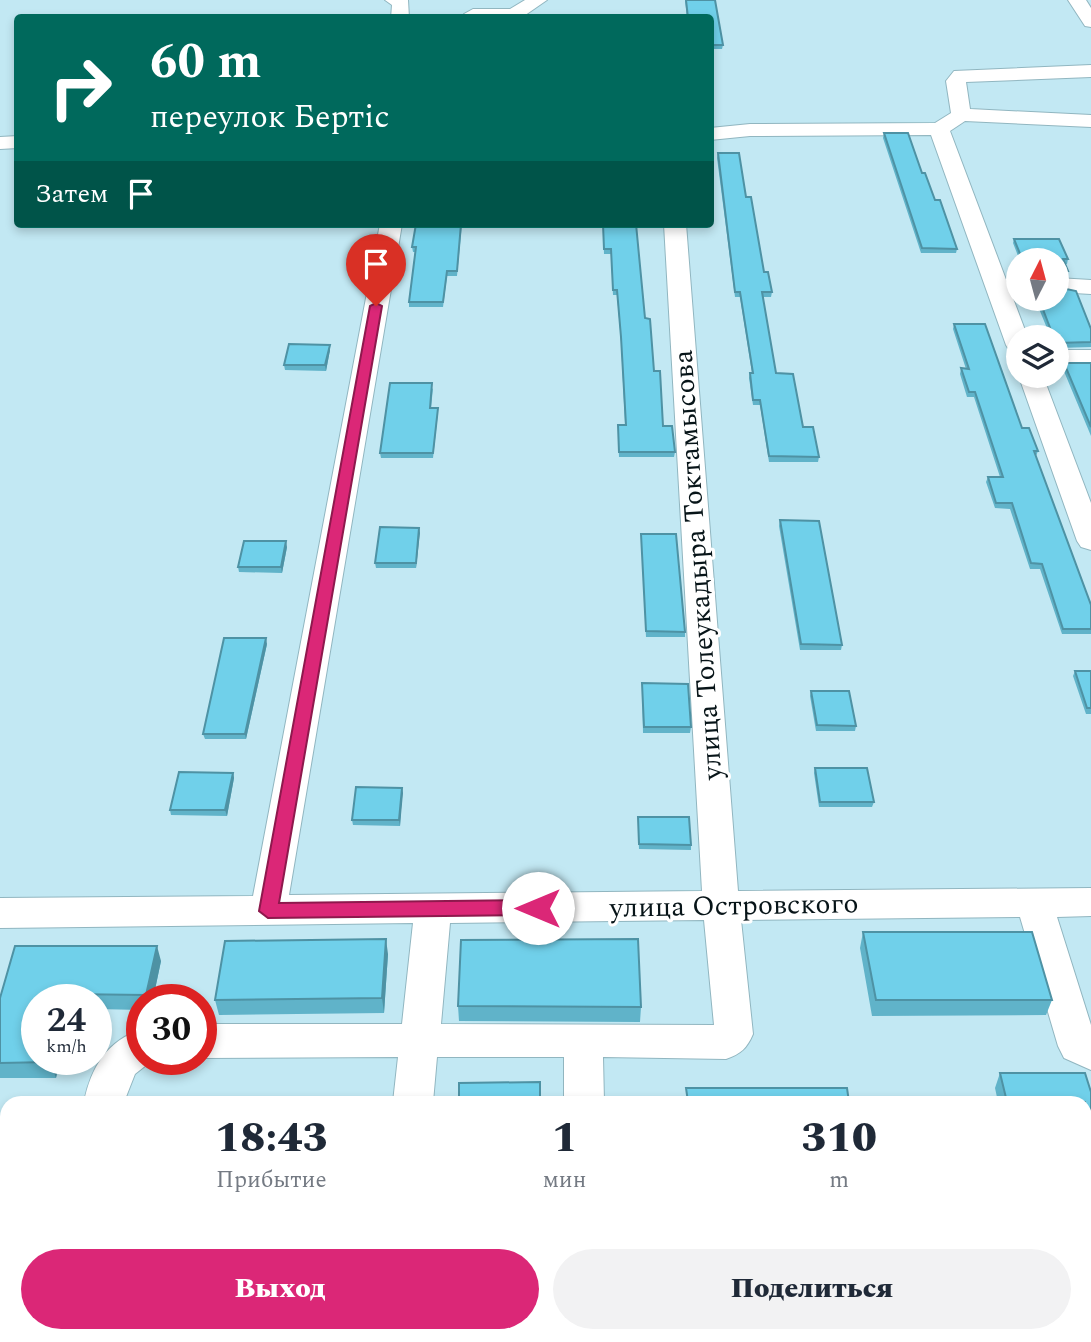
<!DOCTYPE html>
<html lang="ru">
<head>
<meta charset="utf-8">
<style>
	:root { --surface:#fff; --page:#f2f2f3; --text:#1f2937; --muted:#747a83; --accent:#db2777 }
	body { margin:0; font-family:Spectral,serif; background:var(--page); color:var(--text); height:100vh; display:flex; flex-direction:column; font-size:26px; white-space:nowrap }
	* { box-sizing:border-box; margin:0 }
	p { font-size:23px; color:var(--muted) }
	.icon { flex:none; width:38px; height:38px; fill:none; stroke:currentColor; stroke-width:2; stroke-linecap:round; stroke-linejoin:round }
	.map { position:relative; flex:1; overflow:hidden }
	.details { position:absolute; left:0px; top:1096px; width:1092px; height:247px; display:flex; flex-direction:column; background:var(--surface); border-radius:21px 21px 0 0; box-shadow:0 4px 10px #0003 }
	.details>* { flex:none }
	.banner { position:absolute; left:14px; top:14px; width:700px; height:214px; border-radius:7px; box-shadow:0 4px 10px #0003; background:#00695c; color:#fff; overflow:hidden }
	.needle { width:46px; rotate:6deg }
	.buttons { position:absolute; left:1006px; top:248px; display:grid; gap:14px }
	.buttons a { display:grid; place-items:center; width:63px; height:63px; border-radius:50%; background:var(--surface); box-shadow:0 4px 10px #0003; font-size:35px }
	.speed { position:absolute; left:21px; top:984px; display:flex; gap:14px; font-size:35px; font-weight:700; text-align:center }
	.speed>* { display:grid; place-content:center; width:91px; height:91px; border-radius:50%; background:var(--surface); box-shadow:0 4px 10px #0003; line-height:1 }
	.speed small { font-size:18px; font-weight:400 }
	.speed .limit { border:10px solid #d22; background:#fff; color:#111 }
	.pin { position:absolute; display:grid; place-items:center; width:60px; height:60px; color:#fff; margin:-72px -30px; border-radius:50% 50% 50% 0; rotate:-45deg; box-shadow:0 0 7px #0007 }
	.pin .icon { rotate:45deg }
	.me { position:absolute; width:77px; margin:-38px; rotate:270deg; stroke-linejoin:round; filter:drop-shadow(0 0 5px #0008) }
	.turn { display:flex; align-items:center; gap:24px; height:147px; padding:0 21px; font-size:32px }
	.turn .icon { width:91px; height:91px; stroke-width:2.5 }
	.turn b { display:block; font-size:49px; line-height:60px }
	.then { display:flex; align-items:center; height:66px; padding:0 21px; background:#0003; gap:14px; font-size:26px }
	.eta { display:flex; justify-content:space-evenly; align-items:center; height:119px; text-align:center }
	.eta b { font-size:42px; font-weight:800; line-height:49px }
	.cta { display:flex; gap:14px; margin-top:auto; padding:14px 21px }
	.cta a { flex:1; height:80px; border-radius:42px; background:var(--accent); color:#fff; font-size:28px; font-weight:800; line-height:80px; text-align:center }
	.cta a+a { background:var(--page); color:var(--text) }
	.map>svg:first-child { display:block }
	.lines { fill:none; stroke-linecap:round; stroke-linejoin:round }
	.minor-casing { stroke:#91b6c0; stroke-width:2 }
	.minor { fill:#fff; fill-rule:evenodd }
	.wall { fill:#60b3c9 }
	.shaded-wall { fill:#4e92a4 }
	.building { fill:#70d0ea; stroke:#4e92a4; stroke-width:2 }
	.route { fill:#db2777; stroke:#8e194d; stroke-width:2 }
	.labels { text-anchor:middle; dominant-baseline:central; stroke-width:6; stroke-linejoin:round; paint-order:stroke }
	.street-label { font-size:28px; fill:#071418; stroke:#fff }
</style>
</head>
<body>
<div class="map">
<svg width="1091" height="1342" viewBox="0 0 1091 1342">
	<rect width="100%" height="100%" fill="#c2e8f3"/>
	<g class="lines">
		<defs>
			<path id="minor" d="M 385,0 L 408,0 L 409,18 L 391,18 L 392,5 Z
				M 525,0 L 547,0 L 521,18 L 466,18 L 464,14 L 473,9 L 510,9 Z
				M 1068,0 L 1086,0 L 1091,8 L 1091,27 L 1085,26 Z
				M 1091,65 L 1091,77 L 966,82 L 970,109 L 1091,115 L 1091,127 L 965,121 L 950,131 L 1028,338 L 1018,338 L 1018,352 L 1009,350 L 1006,345 L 931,135 L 750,136 L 710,140 L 710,128 L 750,124 L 935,123 L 951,113 L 946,81 L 954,71 Z
				M 18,136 L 18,148 L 0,149 L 0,137 Z
				M 380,224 L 402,224 L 289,895 L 702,891 L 664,224 L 686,224 L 738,891 L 1091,888 L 1091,916 L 1057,917 L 1091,1025 L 1091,1070 L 1064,1058 L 1058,1046 L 1020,917 L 741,920 L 753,1034 C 747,1048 741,1054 726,1059 L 603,1057 L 604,1102 L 564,1102 L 564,1057 L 437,1057 L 433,1102 L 393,1102 L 398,1057 L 201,1058 L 201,1024 L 402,1024 L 413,923 L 0,928 L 0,898 L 253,896 ZM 704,920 L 714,1025 L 441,1024 L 450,923 Z
				M 1057,278 L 1091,280 L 1091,294 L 1057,292 Z
				M 1057,350 L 1091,350 L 1091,366 L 1057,366 Z
				M 1018,374 L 1043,376 L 1091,503 L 1091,550 L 1081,547 L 1077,541 Z
				M 142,1029 L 142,1059 L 154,1059 L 135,1074 L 124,1102 L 84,1102 C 91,1067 107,1041 142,1029 Z
				M 0,1315 L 7,1315 L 7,1335 L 381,1335 L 379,1342 L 0,1342 Z
				M 566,1335 L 612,1335 L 612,1342 L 566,1342 Z"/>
		</defs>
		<use href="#minor" class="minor-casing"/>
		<use href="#minor" class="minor"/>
	</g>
	<path class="wall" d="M 685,0 L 715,0 L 723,45 L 722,49 L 710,49 L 710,18 L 687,18 Z
		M 884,133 L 922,173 L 957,249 L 956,253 L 921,253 L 883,138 Z
		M 718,153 L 746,197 L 764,272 L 772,292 L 771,297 L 763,297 L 776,373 L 819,457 L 818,462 L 769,462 L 760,405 L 753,405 L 749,378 L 750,373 L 752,373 L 740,297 L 735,297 L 717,158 Z
		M 416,224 L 462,224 L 457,276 L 447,276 L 443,307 L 409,307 L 409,302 L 415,252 L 413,252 L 412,247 Z
		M 603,224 L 645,318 L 663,426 L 675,452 L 674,457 L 619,457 L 618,425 L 625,425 L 621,342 L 617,295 L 613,295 L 611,254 L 604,254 Z
		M 1014,239 L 1068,259 L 1067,264 L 1065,264 L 1068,271 L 1067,276 L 1057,276 L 1057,261 L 1020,261 L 1013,243 Z
		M 1035,299 L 1057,299 L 1091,329 L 1091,347 L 1057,348 L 1057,338 L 1051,338 Z
		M 954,324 L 1038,451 L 1036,456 L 1091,605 L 1091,634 L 1062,634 L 1040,569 L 1030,569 L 1010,509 L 995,508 L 986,482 L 988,477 L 1000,477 L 974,397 L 967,397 L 960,374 L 961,368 L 966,369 L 953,329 Z
		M 330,350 L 326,371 L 285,370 L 284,365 Z
		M 1064,363 L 1091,363 L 1091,436 L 1063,369 Z
		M 433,388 L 431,408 L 438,408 L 438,413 L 433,458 L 381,458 L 380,453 Z
		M 780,520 L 842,645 L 841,650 L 800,650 L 779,526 Z
		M 419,528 L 416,568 L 376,568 L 375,563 Z
		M 641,534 L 685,632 L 685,637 L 646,637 Z
		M 287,547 L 282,573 L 239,572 L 238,567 Z
		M 267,644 L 246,739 L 205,739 L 203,734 Z
		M 1075,671 L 1091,671 L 1091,714 L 1086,714 L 1073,676 Z
		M 642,683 L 691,727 L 690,733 L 643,733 Z
		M 811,691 L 856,726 L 855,731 L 816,731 L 810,696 Z
		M 815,768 L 874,802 L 872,807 L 819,807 L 814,773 Z
		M 233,773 L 234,778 L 227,816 L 171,815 L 170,810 Z
		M 402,788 L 400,826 L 353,825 L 352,820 Z
		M 638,817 L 691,845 L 691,850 L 639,849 Z
		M 863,932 L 1052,1000 L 1046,1015 L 872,1016 L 860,948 Z
		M 388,954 L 384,1013 L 219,1015 L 215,1000 Z
		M 161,961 L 153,999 L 142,999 L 142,1010 L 96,1009 L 96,999 L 37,999 L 37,1059 L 60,1059 L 56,1078 L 0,1078 L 0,998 Z
		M 458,1006 L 641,1007 L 640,1022 L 459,1021 Z
		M 1000,1073 L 1091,1092 L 1091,1205 L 1085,1205 L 1085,1102 L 998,1102 L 995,1088 Z
		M 0,1125 L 7,1125 L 7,1308 L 0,1308 Z
		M 1037,1335 L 1085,1335 L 1091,1342 L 1039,1342 Z"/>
	<path class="shaded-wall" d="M 330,345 L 330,350 L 326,371 L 325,365 Z
		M 419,528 L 420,533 L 416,568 L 416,563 Z
		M 286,541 L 287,547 L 282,573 L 281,567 Z
		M 266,638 L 267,644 L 246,739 L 245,734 Z
		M 233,773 L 234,778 L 227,816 L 225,810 Z
		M 402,788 L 403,793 L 400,826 L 399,820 Z
		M 386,939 L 388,954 L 384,1013 L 382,998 Z
		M 157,946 L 161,961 L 153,999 L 147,999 L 146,995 Z
		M 51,1059 L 60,1059 L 56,1078 L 50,1062 Z"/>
	<path class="building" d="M 686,0 L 715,0 L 723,45 L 710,45 L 710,18 L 688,18 Z
		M 363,16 L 422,18 L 362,18 Z
		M 475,16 L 504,16 L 504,18 L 475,18 Z
		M 884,133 L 908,133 L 922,173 L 925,173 L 935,200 L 940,200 L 957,249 L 922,248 Z
		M 718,153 L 739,153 L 746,197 L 751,197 L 764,272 L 768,272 L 772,292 L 762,292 L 776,373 L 793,374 L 803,427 L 813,427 L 819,457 L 769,456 L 760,400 L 753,400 L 750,373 L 753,373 L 740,292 L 735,292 Z
		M 416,224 L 461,224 L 457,271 L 447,271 L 443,302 L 409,302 L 416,247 L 412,247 Z
		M 603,224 L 636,224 L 645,318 L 650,319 L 654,371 L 660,371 L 663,426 L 672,426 L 675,452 L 619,452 L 618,425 L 626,425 L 621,337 L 617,290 L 613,290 L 611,249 L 604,249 Z
		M 1014,239 L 1059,239 L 1068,259 L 1063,259 L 1068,271 L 1057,271 L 1057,261 L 1023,261 Z
		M 1057,287 L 1076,291 L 1091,329 L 1091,342 L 1057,343 L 1057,338 L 1054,338 L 1039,299 L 1057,299 Z
		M 954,324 L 985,324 L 1022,428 L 1029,428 L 1038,451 L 1034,451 L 1091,605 L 1091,629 L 1063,629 L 1042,564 L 1031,563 L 1012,503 L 996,503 L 988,477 L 1003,477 L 975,392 L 969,392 L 961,368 L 969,369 Z
		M 289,344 L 330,345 L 325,365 L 284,365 Z
		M 1064,363 L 1091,363 L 1091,427 Z
		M 390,383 L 432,383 L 430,408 L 438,408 L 433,453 L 380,453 Z
		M 780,520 L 819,521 L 842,645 L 801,644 Z
		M 380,527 L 419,528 L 416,563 L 375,563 Z
		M 641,534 L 676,534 L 685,632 L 646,631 Z
		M 244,541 L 286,541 L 281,567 L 238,567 Z
		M 224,638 L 266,638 L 245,734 L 203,734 Z
		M 1075,671 L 1091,671 L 1091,708 L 1087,708 Z
		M 642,683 L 688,684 L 691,727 L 644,727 Z
		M 811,691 L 849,691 L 856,726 L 817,725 Z
		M 815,768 L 867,768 L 874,802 L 820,802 Z
		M 179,772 L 233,773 L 225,810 L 170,810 Z
		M 356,787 L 402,788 L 399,820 L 352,820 Z
		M 638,817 L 689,817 L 691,845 L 639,844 Z
		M 863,932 L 1032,932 L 1052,1000 L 876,1000 Z
		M 386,939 L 382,998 L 215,1000 L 225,941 Z
		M 638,939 L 641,1007 L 458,1006 L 461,940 Z
		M 15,946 L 157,946 L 146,995 L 67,994 L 66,999 L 37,999 L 37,1059 L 51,1059 L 50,1062 L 0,1063 L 0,998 Z
		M 1000,1073 L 1085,1073 L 1091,1092 L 1091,1190 L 1085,1190 L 1085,1102 L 1007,1102 Z
		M 540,1082 L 540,1102 L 459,1102 L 459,1083 Z
		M 686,1088 L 847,1088 L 849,1102 L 688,1102 Z
		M 0,1125 L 7,1125 L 7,1295 L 0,1295 Z
		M 1085,1245 L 1091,1245 L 1091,1342 L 1052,1342 L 1050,1335 L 1085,1335 Z
		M 458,1335 L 535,1335 L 535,1342 L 458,1342 Z"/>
	<path class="route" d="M 376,303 L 382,306 L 279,903 L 538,900 L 547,908 L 538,915 L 268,918 L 259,911 L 370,306 Z"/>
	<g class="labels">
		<g class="street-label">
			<text transform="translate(698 565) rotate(-94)">улица Толеукадыра Токтамысова</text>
			<text transform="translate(734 906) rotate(-1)">улица Островского</text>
		</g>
	</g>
</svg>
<div class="buttons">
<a><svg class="needle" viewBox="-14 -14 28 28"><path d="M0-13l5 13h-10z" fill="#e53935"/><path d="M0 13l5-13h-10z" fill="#747a83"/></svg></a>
<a><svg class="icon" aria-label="layers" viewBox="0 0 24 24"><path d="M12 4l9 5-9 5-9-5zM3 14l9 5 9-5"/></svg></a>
</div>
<div class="speed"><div>24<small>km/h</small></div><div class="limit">30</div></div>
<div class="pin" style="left:376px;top:306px;background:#d93025"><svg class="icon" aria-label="arrive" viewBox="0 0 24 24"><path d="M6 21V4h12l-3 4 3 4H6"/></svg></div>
<svg class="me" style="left:538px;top:908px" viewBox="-20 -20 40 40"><circle r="19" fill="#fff"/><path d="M0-13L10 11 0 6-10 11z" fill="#db2777"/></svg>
<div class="banner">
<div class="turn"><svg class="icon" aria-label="right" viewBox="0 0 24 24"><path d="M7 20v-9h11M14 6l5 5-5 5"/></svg><div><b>60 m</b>переулок Бертіс</div></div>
<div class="then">Затем<svg class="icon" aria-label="arrive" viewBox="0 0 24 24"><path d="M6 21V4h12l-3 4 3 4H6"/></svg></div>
</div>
<section class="details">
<div class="eta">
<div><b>18:43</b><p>Прибытие</p></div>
<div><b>1</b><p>мин</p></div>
<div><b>310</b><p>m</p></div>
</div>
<div class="cta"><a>Выход</a><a>Поделиться</a></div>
</section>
</div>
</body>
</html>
